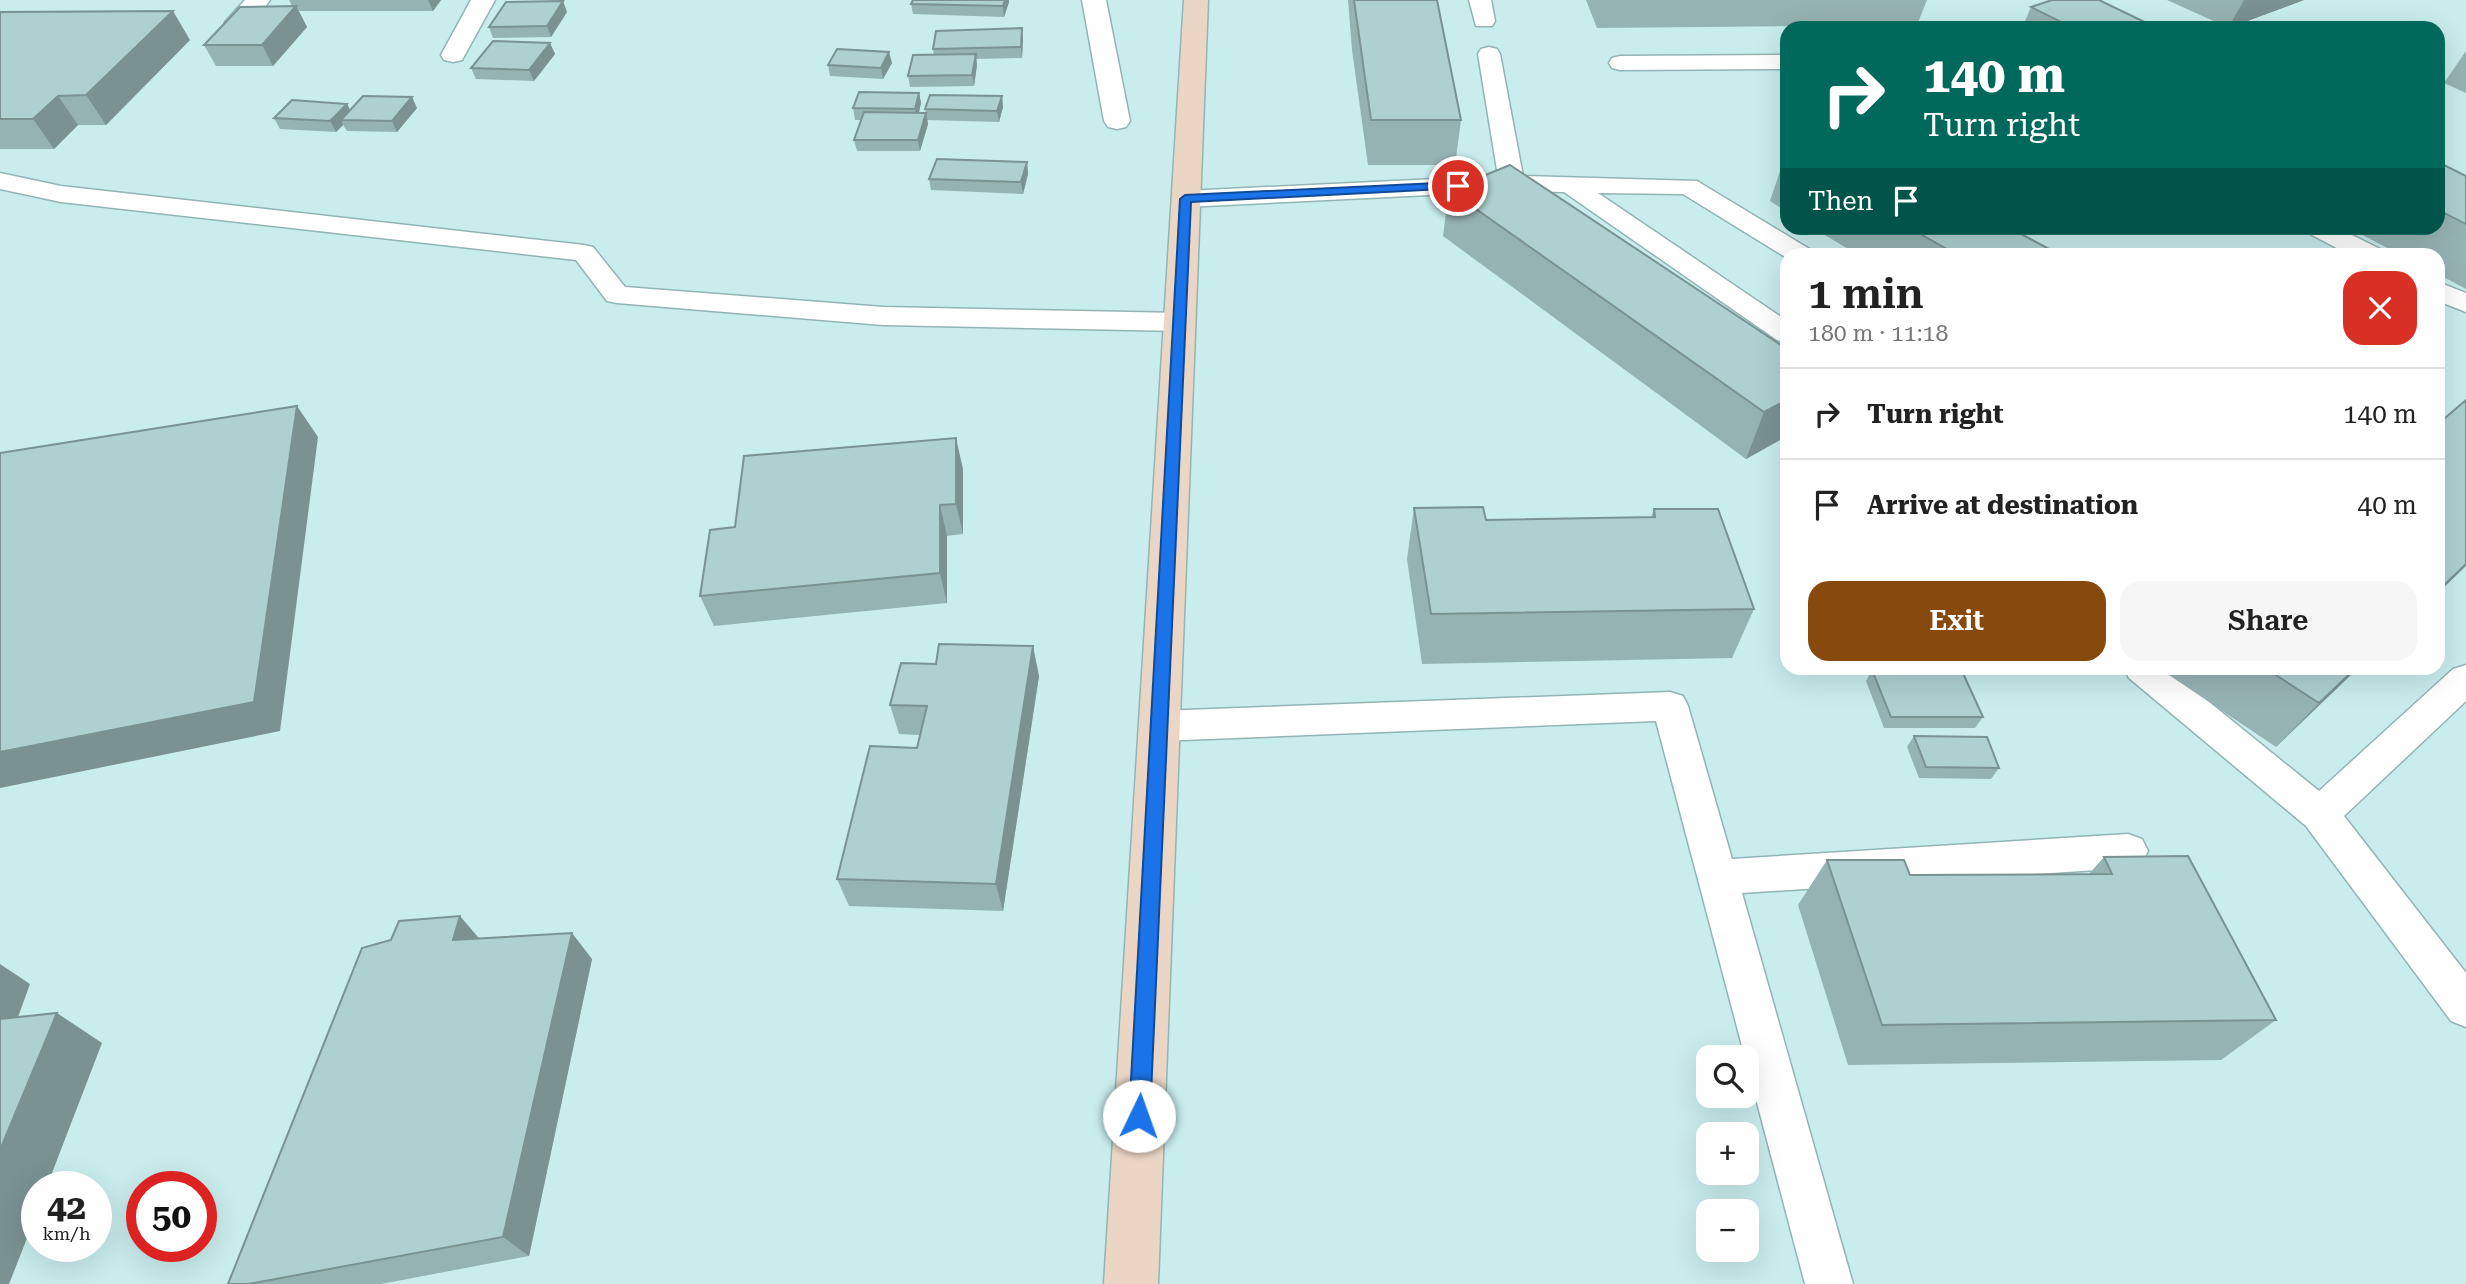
<!DOCTYPE html>
<html lang="en">
<head>
<meta charset="utf-8">
<style>
	:root { --surface:#fff; --page:#f6f6f6; --text:#222; --muted:#767676; --line:#e0e0e0; --accent:#88490d }
	body { margin:0; font-family:"Roboto Serif",serif; background:var(--page); color:var(--text); height:100vh; display:flex; flex-direction:column; font-size:26px; white-space:nowrap }
	* { box-sizing:border-box; margin:0 }
	p { font-size:23px; color:var(--muted) }
	.icon { flex:none; width:38px; height:38px; fill:none; stroke:currentColor; stroke-width:2; stroke-linecap:round; stroke-linejoin:round }
	.map { position:relative; flex:1; overflow:hidden }
	.panel { position:absolute; left:1780px; top:248px; width:665px; height:427px; display:flex; flex-direction:column; background:var(--surface); border-radius:21px; box-shadow:0 7px 28px #0002 }
	.panel>* { flex:none }
	.guide { position:absolute; left:1780px; top:21px; width:665px; height:214px; border-radius:21px; box-shadow:0 7px 28px #0002; background:#00695c; color:#fff; overflow:hidden }
	.buttons { position:absolute; left:1696px; top:1045px; display:grid; gap:14px }
	.buttons a { display:grid; place-items:center; width:63px; height:63px; border-radius:14px; background:var(--surface); box-shadow:0 7px 28px #0002; font-size:35px }
	.speed { position:absolute; left:21px; top:1171px; display:flex; gap:14px; font-size:35px; font-weight:700; text-align:center }
	.speed>* { display:grid; place-content:center; width:91px; height:91px; border-radius:50%; background:var(--surface); box-shadow:0 7px 28px #0002; line-height:1 }
	.speed small { font-size:18px; font-weight:400 }
	.speed .limit { border:10px solid #d22; background:#fff; color:#111 }
	.pin { position:absolute; display:grid; place-items:center; width:60px; height:60px; color:#fff; margin:-30px; border:4px solid #fff; border-radius:50%; box-shadow:0 2px 7px #0007 }
	.me { position:absolute; width:77px; margin:-38px; rotate:3deg; stroke-linejoin:round; filter:drop-shadow(0 0 5px #0008) }
	.turn { display:flex; align-items:center; gap:24px; height:147px; padding:0 28px; font-size:32px }
	.turn .icon { width:91px; height:91px; stroke-width:2.5 }
	.turn b { display:block; font-size:49px; line-height:60px }
	.then { display:flex; align-items:center; height:66px; padding:0 28px; background:#0003; gap:14px; font-size:26px }
	.round { display:grid; place-items:center; flex:none; width:74px; height:74px; border-radius:21px; background:var(--page) }
	.headline { display:flex; align-items:center; justify-content:space-between; height:119px; padding:0 28px }
	h1 { font-size:42px; font-weight:600; line-height:52px }
	.button { display:flex; gap:14px; margin-top:auto; padding:14px 28px }
	.button a { flex:1; height:80px; border-radius:21px; background:var(--accent); color:#fff; font-size:28px; font-weight:600; line-height:80px; text-align:center }
	.button a+a { background:var(--page); color:var(--text) }
	ul { padding:0; list-style:none }
	li { display:flex; align-items:center; gap:21px; height:91px; padding:0 28px; border-top:2px solid var(--line) }
	li div { flex:1 }
	li b { display:block; font-size:26px }
	li em { font-style:normal }
	.map>svg:first-child { display:block }
	.lines { fill:none; stroke-linecap:round; stroke-linejoin:round }
	.service-casing { stroke:#92b4b5; stroke-width:3 }
	.minor-casing { stroke:#92b4b5; stroke-width:3 }
	.secondary-casing { stroke:#92b4b5; stroke-width:3 }
	.service { fill:#fff; fill-rule:evenodd }
	.minor { fill:#fff; fill-rule:evenodd }
	.secondary { fill:#ebd6c6; fill-rule:evenodd }
	.wall { fill:#96b3b4 }
	.shaded-wall { fill:#7a9292 }
	.building { fill:#aed0d1; stroke:#7a9292; stroke-width:2 }
	.route { fill:#1a73e8; stroke:#114b97; stroke-width:2 }
</style>
</head>
<body>
<div class="map">
<svg width="2466" height="1284" viewBox="0 0 2466 1284">
	<rect width="100%" height="100%" fill="#c9eced"/>
	<g class="lines">
		<defs>
			<path id="service" d="M 1469,0 L 1491,0 L 1495,21 L 1492,26 L 1476,26 Z
				M 1489,47 L 1497,49 L 1500,54 L 1523,176 L 1697,181 L 1811,250 L 1815,256 L 1787,256 L 1787,258 L 1683,194 L 1598,193 L 1787,321 L 1787,343 L 1777,340 L 1564,192 L 1512,191 L 1185,207 L 1176,204 L 1172,199 L 1176,194 L 1185,191 L 1498,176 L 1478,54 L 1481,49 Z
				M 1787,55 L 1787,69 L 1620,70 L 1612,68 L 1609,63 L 1612,58 L 1620,56 Z
				M 0,173 L 61,186 L 584,245 L 593,247 L 625,287 L 883,307 L 1180,313 L 1190,316 L 1194,322 L 1190,328 L 1180,331 L 883,325 L 617,303 L 607,301 L 576,260 L 61,202 L 0,189 Z
				M 2306,228 L 2338,228 L 2382,250 L 2386,256 L 2352,256 L 2310,234 Z
				M 2438,282 L 2466,293 L 2466,312 L 2438,301 Z
				M 2466,665 L 2466,701 L 2344,816 L 2466,973 L 2466,1027 L 2451,1021 L 2306,826 L 2129,678 L 2124,668 L 2167,668 L 2319,791 L 2453,669 Z
				M 1670,692 L 1683,696 L 1688,706 L 1732,859 L 2128,834 L 2142,839 L 2148,851 L 2142,863 L 2128,868 L 1742,893 L 1853,1284 L 1805,1284 L 1656,721 L 1159,741 L 1146,736 L 1141,726 L 1146,716 L 1159,711 Z"/>
			<path id="minor" d="M 245,0 L 270,0 C 260,14 247,32 229,27 L 225,22 Z
				M 471,0 L 495,0 L 462,60 L 453,62 L 444,60 L 441,55 Z
				M 1082,0 L 1106,0 L 1130,121 L 1126,127 L 1117,129 L 1108,127 L 1104,121 Z"/>
			<path id="secondary" d="M 1184,0 L 1208,0 L 1158,1284 L 1104,1284 Z"/>
		</defs>
		<use href="#service" class="service-casing"/>
		<use href="#minor" class="minor-casing"/>
		<use href="#secondary" class="secondary-casing"/>
		<use href="#service" class="service"/>
		<use href="#minor" class="minor"/>
		<use href="#secondary" class="secondary"/>
	</g>
	<path class="wall" d="M 289,0 L 441,0 L 433,11 L 299,11 L 307,27 L 273,66 L 216,66 L 204,45 L 292,6 Z
		M 1348,0 L 1437,0 L 1461,120 L 1455,165 L 1368,165 L 1352,50 Z
		M 1586,0 L 1927,0 L 1917,25 L 1597,28 Z
		M 2167,0 L 2304,0 L 2229,28 Z
		M 1009,2 L 1004,17 L 913,14 L 911,4 Z
		M 2031,7 L 2157,28 L 2022,28 Z
		M 0,12 L 190,40 L 106,125 L 78,125 L 54,149 L 0,149 Z
		M 567,12 L 551,37 L 493,38 L 489,27 Z
		M 1023,39 L 1022,58 L 976,59 L 977,65 L 974,86 L 910,87 L 908,76 L 934,55 L 933,49 Z
		M 550,43 L 555,54 L 534,81 L 476,79 L 471,68 Z
		M 2466,51 L 2466,93 L 2444,83 Z
		M 892,63 L 883,79 L 830,76 L 828,65 Z
		M 919,93 L 921,103 L 919,113 L 926,113 L 925,109 L 1002,96 L 1003,107 L 999,122 L 927,120 L 928,124 L 920,151 L 857,151 L 854,140 L 862,120 L 855,120 L 853,108 Z
		M 417,108 L 397,132 L 347,131 L 343,125 L 336,132 L 280,129 L 274,118 L 350,109 Z
		M 1787,155 L 1787,212 L 1770,201 L 1785,156 Z
		M 1027,162 L 1028,174 L 1023,194 L 931,190 L 929,179 Z
		M 2438,162 L 2466,176 L 2466,289 L 2438,274 L 2438,256 L 2403,256 L 2349,228 L 2438,228 Z
		M 1449,190 L 1787,349 L 1787,436 L 1746,459 L 1443,236 Z
		M 1813,228 L 2010,228 L 2062,256 L 1860,256 Z
		M 963,469 L 963,534 L 947,536 L 947,603 L 714,626 L 700,596 L 735,527 Z
		M 1414,508 L 1486,520 L 1651,517 L 1654,509 L 1754,609 L 1732,658 L 1422,664 L 1407,559 Z
		M 2165,668 L 2358,668 L 2276,747 L 2163,671 Z
		M 1872,670 L 1983,717 L 1975,728 L 1884,728 L 1866,681 Z
		M 1039,676 L 1003,911 L 849,906 L 837,879 L 917,748 L 920,735 L 899,734 L 890,705 Z
		M 1914,736 L 1999,768 L 1991,779 L 1919,778 L 1907,747 Z
		M 2104,857 L 2276,1020 L 2221,1060 L 1848,1065 L 1798,905 L 1827,860 L 1910,875 L 2089,874 Z
		M 479,938 L 592,959 L 529,1256 L 381,1284 L 228,1284 Z"/>
	<path class="shaded-wall" d="M 428,0 L 441,0 L 433,11 Z
		M 1005,0 L 1009,0 L 1009,2 L 1004,17 L 1003,6 Z
		M 2244,0 L 2304,0 L 2228,28 Z
		M 563,1 L 567,12 L 551,37 L 547,26 Z
		M 296,6 L 307,27 L 273,66 L 262,45 Z
		M 173,11 L 190,40 L 106,125 L 86,95 Z
		M 1022,28 L 1023,39 L 1022,58 L 1021,47 Z
		M 550,43 L 555,54 L 534,81 L 529,70 Z
		M 889,52 L 892,63 L 883,79 L 881,68 Z
		M 976,54 L 977,65 L 974,86 L 972,75 Z
		M 919,93 L 921,103 L 917,120 L 915,109 Z
		M 58,96 L 78,125 L 54,149 L 33,119 Z
		M 1002,96 L 1003,107 L 999,122 L 997,111 Z
		M 412,97 L 417,108 L 397,132 L 392,121 Z
		M 347,104 L 353,115 L 341,120 L 343,125 L 336,132 L 330,121 Z
		M 926,113 L 928,124 L 920,151 L 918,140 Z
		M 1027,162 L 1028,174 L 1023,194 L 1021,182 Z
		M 1787,400 L 1787,436 L 1746,459 L 1764,412 Z
		M 297,406 L 318,437 L 280,731 L 0,788 L 0,752 Z
		M 956,438 L 963,469 L 963,534 L 956,504 Z
		M 940,505 L 947,536 L 947,603 L 940,573 Z
		M 2466,564 L 2466,566 L 2438,593 L 2438,591 Z
		M 1033,646 L 1039,676 L 1003,911 L 996,884 Z
		M 2356,668 L 2358,668 L 2276,747 L 2319,703 Z
		M 460,916 L 483,943 L 453,940 Z
		M 572,933 L 592,959 L 529,1256 L 503,1237 Z
		M 0,964 L 30,984 L 5,1053 L 0,1050 Z
		M 57,1013 L 102,1043 L 47,1186 L 37,1186 L 37,1213 L 9,1284 L 0,1284 L 0,1150 Z"/>
	<path class="building" d="M 913,0 L 1005,0 L 1003,6 L 911,4 Z
		M 1354,0 L 1437,0 L 1461,120 L 1371,120 Z
		M 2052,0 L 2099,0 L 2157,28 L 2073,28 L 2031,7 Z
		M 563,1 L 547,26 L 489,27 L 506,2 Z
		M 296,6 L 262,45 L 204,45 L 240,7 Z
		M 173,11 L 86,95 L 58,96 L 33,119 L 0,119 L 0,12 Z
		M 1022,28 L 1021,47 L 933,49 L 936,31 Z
		M 493,41 L 550,43 L 529,70 L 471,68 Z
		M 837,49 L 889,52 L 881,68 L 828,65 Z
		M 976,54 L 972,75 L 908,76 L 913,55 Z
		M 859,92 L 919,93 L 915,109 L 853,108 Z
		M 930,95 L 1002,96 L 997,111 L 925,109 Z
		M 363,96 L 412,97 L 392,121 L 341,120 Z
		M 292,100 L 347,104 L 330,121 L 274,118 Z
		M 864,112 L 926,113 L 918,140 L 854,140 Z
		M 937,159 L 1027,162 L 1021,182 L 929,179 Z
		M 2438,162 L 2466,176 L 2466,224 L 2438,210 Z
		M 1510,165 L 1787,349 L 1787,400 L 1764,412 L 1449,190 Z
		M 1910,228 L 2010,228 L 2062,256 L 1959,256 Z
		M 2466,400 L 2466,564 L 2438,591 L 2438,424 Z
		M 297,406 L 254,702 L 0,752 L 0,453 Z
		M 956,438 L 956,504 L 940,505 L 940,573 L 700,596 L 710,530 L 735,527 L 744,456 Z
		M 1483,507 L 1486,520 L 1655,517 L 1654,509 L 1718,509 L 1754,609 L 1431,614 L 1414,508 Z
		M 939,644 L 1033,646 L 996,884 L 837,879 L 870,746 L 917,748 L 927,706 L 890,705 L 901,663 L 936,664 Z
		M 2265,668 L 2356,668 L 2319,703 Z
		M 1961,669 L 1983,717 L 1891,717 L 1872,670 Z
		M 1914,736 L 1987,737 L 1999,768 L 1926,767 Z
		M 2188,856 L 2276,1020 L 1882,1025 L 1827,860 L 1904,860 L 1910,875 L 2112,874 L 2104,857 Z
		M 460,916 L 453,940 L 572,933 L 503,1237 L 248,1284 L 228,1284 L 362,948 L 391,940 L 399,921 Z
		M 57,1013 L 0,1150 L 0,1019 Z"/>
	<path class="route" d="M 1458,182 L 1463,186 L 1462,188 L 1191,202 L 1150,1116 L 1147,1124 L 1139,1127 L 1132,1124 L 1129,1116 L 1180,199 L 1185,195 Z"/>
</svg>
<div class="buttons">
<a><svg class="icon" aria-label="search" viewBox="0 0 24 24"><circle cx="10" cy="10" r="6"/><path d="M15 15l6 6"/></svg></a>
<a>+</a>
<a>−</a>
</div>
<div class="speed"><div>42<small>km/h</small></div><div class="limit">50</div></div>
<div class="pin" style="left:1458px;top:186px;background:#d93025"><svg class="icon" aria-label="arrive" viewBox="0 0 24 24"><path d="M6 21V4h12l-3 4 3 4H6"/></svg></div>
<svg class="me" style="left:1139px;top:1116px" viewBox="-20 -20 40 40"><circle r="19" fill="#fff"/><path d="M0-13L10 11 0 6-10 11z" fill="#1a73e8"/></svg>
<div class="guide">
<div class="turn"><svg class="icon" aria-label="right" viewBox="0 0 24 24"><path d="M7 20v-9h11M14 6l5 5-5 5"/></svg><div><b>140 m</b>Turn right</div></div>
<div class="then">Then<svg class="icon" aria-label="arrive" viewBox="0 0 24 24"><path d="M6 21V4h12l-3 4 3 4H6"/></svg></div>
</div>
<section class="panel">
<div class="headline"><div><h1>1 min</h1><p>180 m · 11:18</p></div><a class="round" style="background:#d93025;color:#fff"><svg class="icon" aria-label="close" viewBox="0 0 24 24"><path d="M6 6l12 12M18 6L6 18"/></svg></a></div>
<ul>
<li><svg class="icon" aria-label="right" viewBox="0 0 24 24"><path d="M7 20v-9h11M14 6l5 5-5 5"/></svg><div><b>Turn right</b></div><em>140 m</em></li>
<li><svg class="icon" aria-label="arrive" viewBox="0 0 24 24"><path d="M6 21V4h12l-3 4 3 4H6"/></svg><div><b>Arrive at destination</b></div><em>40 m</em></li>
</ul>
<div class="button"><a>Exit</a><a>Share</a></div>
</section>
</div>
</body>
</html>
